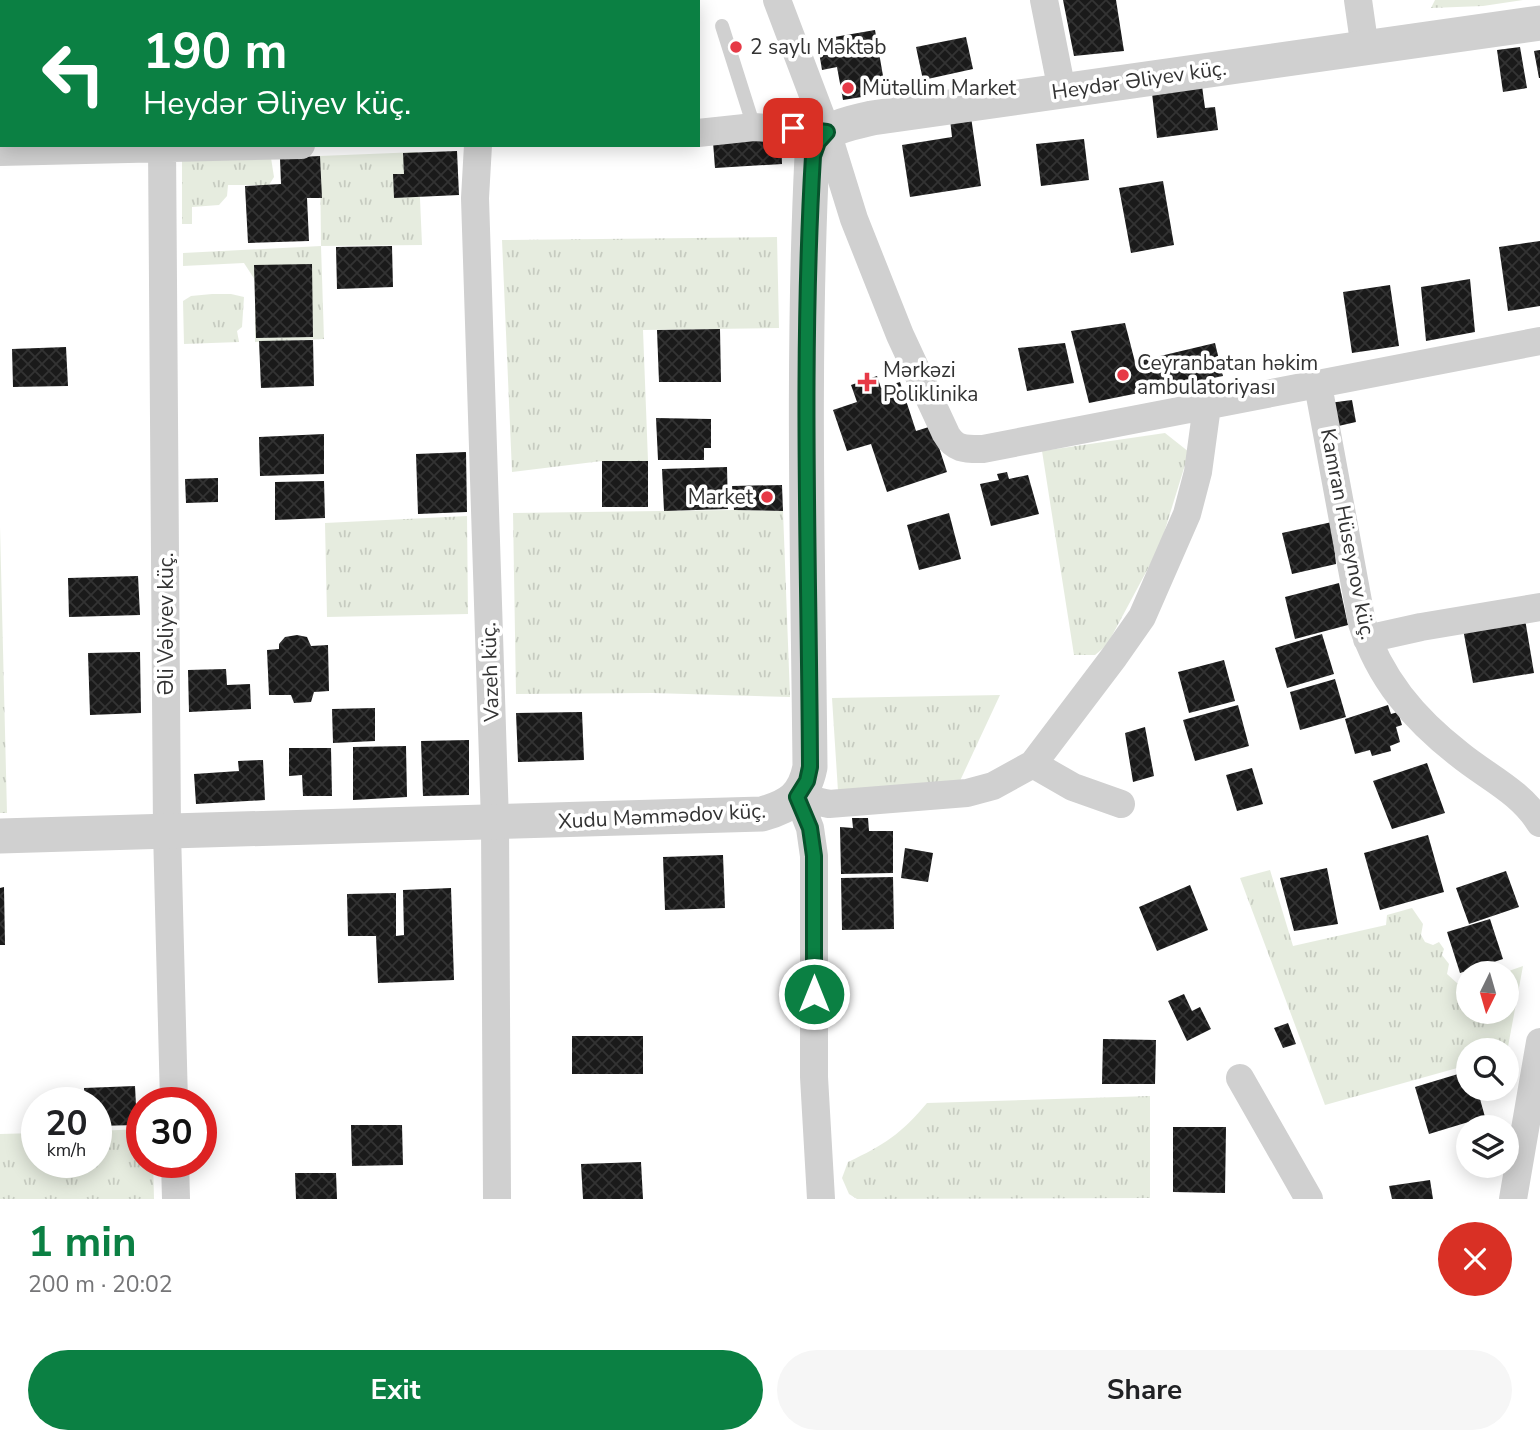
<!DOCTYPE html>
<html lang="en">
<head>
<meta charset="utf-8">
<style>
	:root { --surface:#fff; --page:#f6f6f6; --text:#202124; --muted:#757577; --accent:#0b8043 }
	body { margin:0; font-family:"Nunito Sans",sans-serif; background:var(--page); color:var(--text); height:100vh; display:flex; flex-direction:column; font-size:26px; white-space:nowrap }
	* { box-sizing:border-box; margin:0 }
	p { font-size:23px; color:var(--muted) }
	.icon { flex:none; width:38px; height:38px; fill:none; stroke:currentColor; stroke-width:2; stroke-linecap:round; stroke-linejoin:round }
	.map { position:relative; height:1199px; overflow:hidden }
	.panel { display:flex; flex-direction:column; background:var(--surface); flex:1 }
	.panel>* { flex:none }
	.top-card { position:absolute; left:0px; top:0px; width:700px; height:147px; box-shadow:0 4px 18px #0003; background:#0b8043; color:#fff; overflow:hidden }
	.needle { width:46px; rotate:185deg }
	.tools { position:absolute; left:1456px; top:961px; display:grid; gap:14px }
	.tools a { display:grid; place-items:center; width:63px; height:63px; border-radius:50%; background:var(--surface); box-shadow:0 4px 18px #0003; font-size:35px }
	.speed { position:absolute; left:21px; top:1087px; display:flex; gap:14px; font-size:35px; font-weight:700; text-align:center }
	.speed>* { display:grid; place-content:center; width:91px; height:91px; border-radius:50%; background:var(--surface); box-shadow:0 4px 18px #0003; line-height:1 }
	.speed small { font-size:18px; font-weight:400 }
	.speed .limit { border:10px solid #d22; background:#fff; color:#111 }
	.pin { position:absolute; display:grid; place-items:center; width:60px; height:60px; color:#fff; margin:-30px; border-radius:14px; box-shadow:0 4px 10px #0006 }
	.me { position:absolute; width:77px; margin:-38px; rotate:0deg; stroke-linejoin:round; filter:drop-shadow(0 0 5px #0008) }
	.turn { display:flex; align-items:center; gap:24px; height:147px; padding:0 28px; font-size:32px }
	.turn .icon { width:91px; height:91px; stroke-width:2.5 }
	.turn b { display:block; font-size:49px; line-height:60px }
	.round { display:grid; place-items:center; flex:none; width:74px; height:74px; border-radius:37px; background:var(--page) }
	.headline { display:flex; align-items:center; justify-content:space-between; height:119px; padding:0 28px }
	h1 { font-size:42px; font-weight:700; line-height:52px; color:var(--accent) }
	.action { display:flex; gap:14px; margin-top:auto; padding:14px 28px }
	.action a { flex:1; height:80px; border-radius:42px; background:var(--accent); color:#fff; font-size:28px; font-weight:700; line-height:80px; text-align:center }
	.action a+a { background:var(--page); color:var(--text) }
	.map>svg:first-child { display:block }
	.grass { fill:url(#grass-tufts) }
	.building { fill:url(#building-cross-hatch) }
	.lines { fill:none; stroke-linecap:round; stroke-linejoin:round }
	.service { stroke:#d0d0d0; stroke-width:14 }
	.minor { stroke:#d0d0d0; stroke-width:28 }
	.tertiary { stroke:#d0d0d0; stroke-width:35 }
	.route-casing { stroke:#07532c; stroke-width:18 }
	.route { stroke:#0b8043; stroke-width:12 }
	.poi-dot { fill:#e63946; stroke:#fff; stroke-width:2.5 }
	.labels { text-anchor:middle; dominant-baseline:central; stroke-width:7; stroke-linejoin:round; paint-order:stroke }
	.poi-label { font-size:21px; fill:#333; stroke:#fff; text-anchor:start }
	.street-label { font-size:21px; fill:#333; stroke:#fff }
</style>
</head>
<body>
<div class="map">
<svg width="1540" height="1199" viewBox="0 0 1540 1199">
	<defs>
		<pattern id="grass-tufts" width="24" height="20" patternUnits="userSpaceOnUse" patternTransform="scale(1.75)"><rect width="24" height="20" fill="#e6ecdf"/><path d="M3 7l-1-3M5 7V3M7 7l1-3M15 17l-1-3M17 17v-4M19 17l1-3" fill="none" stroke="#c6cbc0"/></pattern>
		<pattern id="building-cross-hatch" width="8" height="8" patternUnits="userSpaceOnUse" patternTransform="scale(1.75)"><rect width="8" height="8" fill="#1a1a1a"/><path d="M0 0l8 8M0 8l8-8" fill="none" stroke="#333"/></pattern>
	</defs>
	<rect width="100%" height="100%" fill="#fff"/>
	<path class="grass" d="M 0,0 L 139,0 L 139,2 L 2,2 L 2,93 Z
		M 1435,0 L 1523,0 L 1483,6 L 1431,8 Z
		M 418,152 L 422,245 L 321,246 L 324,339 L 255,342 L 255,280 L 244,263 L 183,266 L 183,253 L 321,246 L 320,156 Z
		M 271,158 L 274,177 L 269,185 L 228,185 L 227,196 L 219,205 L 192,207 L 192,224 L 182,224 L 182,160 Z
		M 777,237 L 779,328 L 643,330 L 648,461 L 602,461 L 512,472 L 502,240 Z
		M 212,294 L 231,294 L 244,297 L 242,327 L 237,331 L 239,342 L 184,344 L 183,301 L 191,296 Z
		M 1165,433 L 1189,452 L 1160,546 L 1107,645 L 1095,655 L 1074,655 L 1042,451 Z
		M 734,510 L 783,511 L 790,697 L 652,693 L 516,694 L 513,513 Z
		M 467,516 L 468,614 L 327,617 L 325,523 Z
		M 0,527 L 7,813 L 0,813 Z
		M 1000,695 L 959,783 L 838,791 L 832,698 Z
		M 1270,870 L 1293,946 L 1386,925 L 1387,915 L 1412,908 L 1423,924 L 1421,935 L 1425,942 L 1433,945 L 1439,942 L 1444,949 L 1442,955 L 1449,964 L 1447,974 L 1457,983 L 1468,983 L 1468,1012 L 1507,1012 L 1507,973 L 1503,973 L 1523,966 L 1507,1052 L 1507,1050 L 1468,1050 L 1468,1065 L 1325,1105 L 1240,878 Z
		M 1150,1096 L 1150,1198 L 857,1199 L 849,1194 L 842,1178 L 848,1162 C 884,1145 901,1134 927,1103 Z
		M 142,1129 L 142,1162 L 153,1162 L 154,1199 L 0,1199 L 0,1134 L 37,1133 L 37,1162 L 96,1162 L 96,1131 Z"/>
	<path class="building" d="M 1063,0 L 1116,0 L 1124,51 L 1074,56 Z
		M 875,30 L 886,93 L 843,100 L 837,67 L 822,70 L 817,40 Z
		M 966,37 L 973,69 L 923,80 L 916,47 Z
		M 1520,47 L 1527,88 L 1503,92 L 1497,50 Z
		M 1540,50 L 1540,78 L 1539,78 L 1534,51 Z
		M 1202,86 L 1205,108 L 1215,107 L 1218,130 L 1157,138 L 1152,93 Z
		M 971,117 L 981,186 L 910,197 L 902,145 L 952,137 L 950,119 Z
		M 781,138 L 782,164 L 715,168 L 713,142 Z
		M 1084,139 L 1089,180 L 1041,186 L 1036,144 Z
		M 457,151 L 459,195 L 394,198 L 393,174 L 404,174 L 403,153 Z
		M 320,156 L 322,198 L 307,198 L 309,241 L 248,243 L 245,186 L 281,184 L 280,158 Z
		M 1163,181 L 1174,245 L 1131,253 L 1119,188 Z
		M 1540,241 L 1540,306 L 1508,311 L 1499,247 Z
		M 392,246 L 393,287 L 337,289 L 336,247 Z
		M 312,264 L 313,337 L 256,338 L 254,265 Z
		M 1470,279 L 1475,332 L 1426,341 L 1421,287 Z
		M 1390,285 L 1399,346 L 1352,353 L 1343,292 Z
		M 1125,323 L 1135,362 L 1215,343 L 1223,376 L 1089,403 L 1071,331 Z
		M 720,329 L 721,382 L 659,382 L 657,330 Z
		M 313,340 L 314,386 L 261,388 L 259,341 Z
		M 1065,343 L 1074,383 L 1027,391 L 1018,348 Z
		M 66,347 L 68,386 L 13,387 L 12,349 Z
		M 877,376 L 881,388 L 900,382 L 916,431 L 932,426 L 947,472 L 887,492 L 871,444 L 847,451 L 833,410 L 857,402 L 851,385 Z
		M 1352,400 L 1356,422 L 1334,427 L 1329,403 Z
		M 656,418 L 711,419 L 711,448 L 704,448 L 704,460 L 658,460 Z
		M 324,434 L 324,474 L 260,476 L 259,437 Z
		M 466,452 L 467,512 L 418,514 L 416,454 Z
		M 602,461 L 648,461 L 648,507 L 602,507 Z
		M 727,467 L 728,509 L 664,511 L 662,469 Z
		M 1007,472 L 1009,479 L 1028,475 L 1039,514 L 991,526 L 980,484 L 999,480 L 997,474 Z
		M 218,478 L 218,502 L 186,503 L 185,479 Z
		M 324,481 L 325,518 L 275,520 L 275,482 Z
		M 782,485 L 783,511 L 734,510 L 732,486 Z
		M 949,513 L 961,559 L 919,570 L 907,525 Z
		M 1332,522 L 1336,564 L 1292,574 L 1282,533 Z
		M 138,576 L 140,615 L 69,617 L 68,578 Z
		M 1339,583 L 1348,625 L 1295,639 L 1285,597 Z
		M 1525,619 L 1534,673 L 1473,683 L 1463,629 Z
		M 1322,634 L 1334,674 L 1287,688 L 1275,648 Z
		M 297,635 L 307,637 L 311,646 L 328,645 L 329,691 L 314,692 L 311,702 L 294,703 L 291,695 L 269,695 L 267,650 L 279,649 L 279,644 L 285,637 Z
		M 140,652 L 141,713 L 90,715 L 88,653 Z
		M 1224,660 L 1235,701 L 1189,713 L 1178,672 Z
		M 226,669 L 227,685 L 250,684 L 251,709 L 189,712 L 188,670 Z
		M 1335,679 L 1346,717 L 1300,730 L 1290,692 Z
		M 1238,705 L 1249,746 L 1195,761 L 1183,720 Z
		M 1388,705 L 1391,714 L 1398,712 L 1402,725 L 1396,727 L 1400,742 L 1390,746 L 1391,751 L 1372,756 L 1370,750 L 1355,754 L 1345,719 Z
		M 375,708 L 375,741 L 333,743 L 332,709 Z
		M 582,712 L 584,760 L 518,762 L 516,713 Z
		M 1145,727 L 1154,776 L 1133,782 L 1125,733 Z
		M 469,740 L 469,795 L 423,796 L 421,741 Z
		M 406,746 L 407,797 L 353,800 L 353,747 Z
		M 289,748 L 331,748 L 332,796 L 303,796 L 302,775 L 289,776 Z
		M 263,760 L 265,800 L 196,804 L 194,774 L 239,771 L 238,761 Z
		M 1427,763 L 1445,813 L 1392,829 L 1373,781 Z
		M 1252,768 L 1263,804 L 1237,811 L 1226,775 Z
		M 852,818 L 868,818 L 869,831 L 893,831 L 893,873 L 841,874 L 840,827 L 853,828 Z
		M 1428,835 L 1444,892 L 1380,910 L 1364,853 Z
		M 905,848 L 933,853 L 928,882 L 901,878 Z
		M 723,855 L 725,908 L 665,910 L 663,857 Z
		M 1327,868 L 1338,924 L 1294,931 L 1280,878 Z
		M 1506,871 L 1519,907 L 1469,924 L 1456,888 Z
		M 893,877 L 894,929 L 842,930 L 841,878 Z
		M 1190,885 L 1208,930 L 1157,951 L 1139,907 Z
		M 4,887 L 5,945 L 0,945 L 0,888 Z
		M 451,888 L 454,980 L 378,983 L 376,936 L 348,936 L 347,894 L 396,893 L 396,936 L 404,935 L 403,890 Z
		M 1490,919 L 1503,959 L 1460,973 L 1447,932 Z
		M 1184,994 L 1192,1011 L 1200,1007 L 1211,1029 L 1187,1041 L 1168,1001 Z
		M 1288,1023 L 1296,1044 L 1283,1048 L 1274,1028 Z
		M 572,1036 L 643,1036 L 643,1074 L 572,1074 Z
		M 1103,1039 L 1156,1040 L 1155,1084 L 1102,1084 Z
		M 1468,1071 L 1468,1088 L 1477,1088 L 1485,1117 L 1429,1134 L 1415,1087 Z
		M 135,1086 L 137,1125 L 96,1126 L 96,1102 L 85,1102 L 84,1088 Z
		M 351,1125 L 402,1125 L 403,1165 L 352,1166 Z
		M 1173,1127 L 1226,1127 L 1225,1193 L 1173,1192 Z
		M 641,1162 L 643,1199 L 583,1199 L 581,1164 Z
		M 295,1173 L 336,1173 L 337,1199 L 296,1199 Z
		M 1430,1180 L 1433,1199 L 1392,1199 L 1389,1186 Z"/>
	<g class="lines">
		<path class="service" d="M 722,26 L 754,127"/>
		<path class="minor" d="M 156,0 L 156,2
			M 481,0 L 481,2
			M 777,0 L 827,132 L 854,219 L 900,335 L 946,434 C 955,450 966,449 983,449 L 1540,341
			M 1044,0 L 1062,91
			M 1358,0 L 1365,49
			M 698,133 L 754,127 L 827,132
			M 162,145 L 167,831 L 174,1102
			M 478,145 L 475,198 L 495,822 L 497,1199
			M 0,152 L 301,145
			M 1318,385 L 1362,623 C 1379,678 1414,719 1459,754 C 1487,777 1520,791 1540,823
			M 1367,639 L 1421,627 L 1540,607
			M 1033,764 L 1073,787 L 1121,804
			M 798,797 L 829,804 L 967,793 L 993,786 L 1033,764 L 1114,657 L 1142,617 L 1187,514 L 1198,472 L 1207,406
			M 798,797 L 810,828 L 814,856 L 814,1077 L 821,1199
			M 1240,1078 L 1309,1199
			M 175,1162 L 176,1199
			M 1513,1199 L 1540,1042"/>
		<path class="tertiary" d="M 0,836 L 762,814 C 790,806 804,797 810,767 C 808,563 802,360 812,156 C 823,126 844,125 872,118 L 1540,23"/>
	</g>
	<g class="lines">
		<defs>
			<path id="route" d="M 793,128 L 827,132 L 818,142 L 813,156 C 801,360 809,563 810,767 L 807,781 L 797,797 L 810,828 L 814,856 L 814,994"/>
		</defs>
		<use href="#route" class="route-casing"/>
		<use href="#route" class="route"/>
	</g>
	<g class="poi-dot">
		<circle cx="736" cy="47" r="7"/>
		<circle cx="848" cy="88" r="7"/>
		<circle cx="1123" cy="375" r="7"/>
		<path d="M863.5 371.5h7v7h7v7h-7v7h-7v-7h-7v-7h7z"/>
		<circle cx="767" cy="497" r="7"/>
	</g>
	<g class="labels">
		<g class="poi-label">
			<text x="750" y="47">2 saylı Məktəb</text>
			<text x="862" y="88">Mütəllim Market</text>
			<text x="1137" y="363">Ceyranbatan həkim<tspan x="1137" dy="24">ambulatoriyası</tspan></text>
			<text x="883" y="370">Mərkəzi<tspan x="883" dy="24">Poliklinika</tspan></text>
			<text x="753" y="497" text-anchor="end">Market</text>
		</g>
		<g class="street-label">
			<text transform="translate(1139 80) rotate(-8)">Heydər Əliyev küç.</text>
			<text transform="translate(1348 534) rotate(79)">Kamran Hüseynov küç.</text>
			<text transform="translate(166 624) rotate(-90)">Əli Vəliyev küç.</text>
			<text transform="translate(490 672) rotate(-92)">Vazeh küç.</text>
			<text transform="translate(662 816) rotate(-3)">Xudu Məmmədov küç.</text>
		</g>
	</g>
</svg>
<div class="tools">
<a><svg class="needle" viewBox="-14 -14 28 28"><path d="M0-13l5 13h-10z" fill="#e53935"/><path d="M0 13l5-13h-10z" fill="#757577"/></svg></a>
<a><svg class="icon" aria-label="search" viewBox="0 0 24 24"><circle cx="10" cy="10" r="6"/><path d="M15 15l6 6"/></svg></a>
<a><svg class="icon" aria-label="layers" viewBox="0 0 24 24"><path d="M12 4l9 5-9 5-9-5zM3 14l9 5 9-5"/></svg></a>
</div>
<div class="speed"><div>20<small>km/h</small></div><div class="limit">30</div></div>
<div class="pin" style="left:793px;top:128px;background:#d93025"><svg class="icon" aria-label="arrive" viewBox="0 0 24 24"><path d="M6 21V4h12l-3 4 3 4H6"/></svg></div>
<svg class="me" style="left:814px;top:994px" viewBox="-20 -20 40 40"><circle r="17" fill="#0b8043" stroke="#fff" stroke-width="3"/><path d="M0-11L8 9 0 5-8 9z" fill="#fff"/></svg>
<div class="top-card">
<div class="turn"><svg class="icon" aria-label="left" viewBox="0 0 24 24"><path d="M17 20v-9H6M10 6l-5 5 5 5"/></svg><div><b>190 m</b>Heydər Əliyev küç.</div></div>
</div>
</div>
<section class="panel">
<div class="headline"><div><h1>1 min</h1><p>200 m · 20:02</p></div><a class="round" style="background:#d93025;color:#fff"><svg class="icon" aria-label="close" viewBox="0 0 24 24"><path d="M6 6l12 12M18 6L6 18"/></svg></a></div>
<div class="action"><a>Exit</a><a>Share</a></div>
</section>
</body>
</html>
